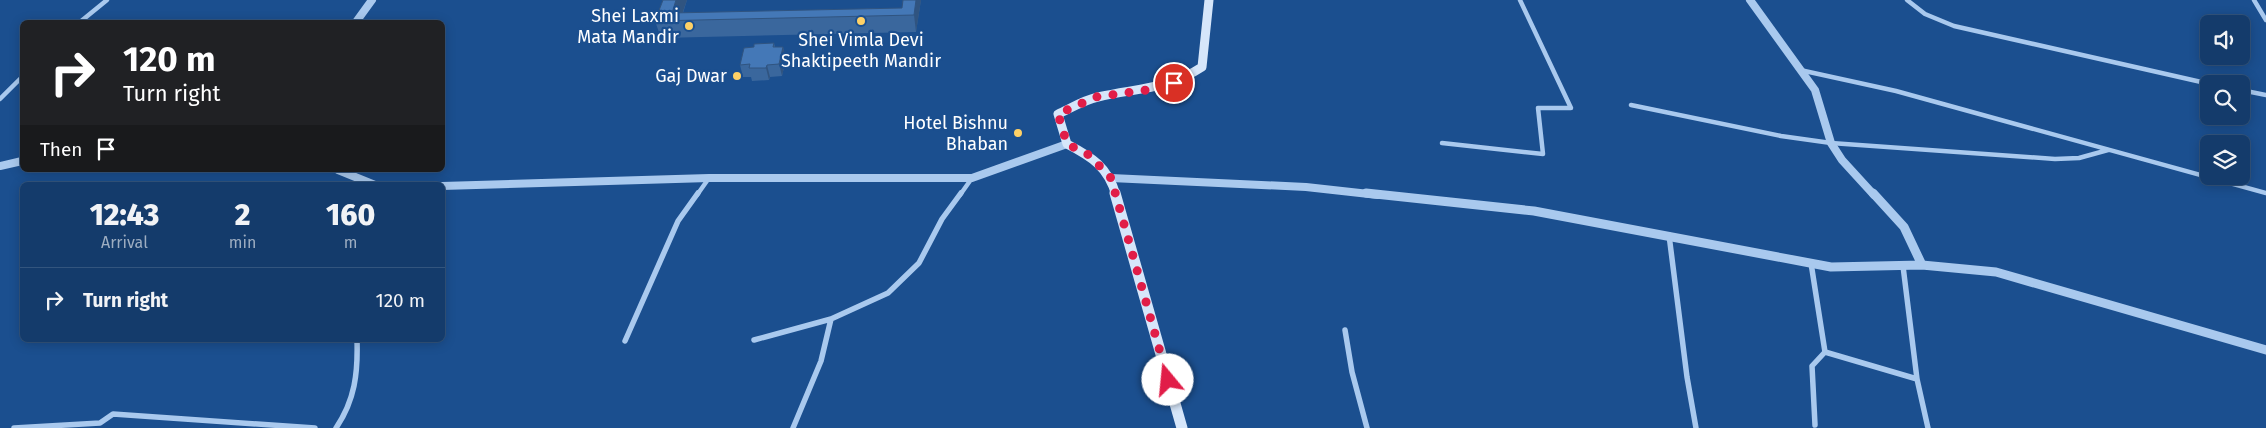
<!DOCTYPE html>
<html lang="en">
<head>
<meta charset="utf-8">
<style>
	:root { --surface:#143b6b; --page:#214673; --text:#f1f3f6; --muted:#9dadc1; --line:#33557e }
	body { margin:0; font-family:"Fira Sans",sans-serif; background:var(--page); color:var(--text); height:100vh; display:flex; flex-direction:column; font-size:19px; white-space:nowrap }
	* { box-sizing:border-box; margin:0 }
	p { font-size:16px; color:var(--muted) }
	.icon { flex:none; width:28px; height:28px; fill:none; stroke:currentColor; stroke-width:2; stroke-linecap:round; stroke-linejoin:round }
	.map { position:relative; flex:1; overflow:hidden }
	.side { position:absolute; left:20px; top:182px; width:425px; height:160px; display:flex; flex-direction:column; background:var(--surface); border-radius:8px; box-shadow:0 2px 12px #0003,0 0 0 1px var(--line) }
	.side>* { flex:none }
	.banner { position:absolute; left:20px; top:20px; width:425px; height:152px; border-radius:8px; box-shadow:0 2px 12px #0003,0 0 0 1px var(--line); background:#202124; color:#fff; overflow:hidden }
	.buttons { position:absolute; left:2200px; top:15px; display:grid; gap:10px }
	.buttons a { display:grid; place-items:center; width:50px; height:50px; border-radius:8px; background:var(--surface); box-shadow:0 2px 12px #0003,0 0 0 1px var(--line); font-size:25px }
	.pin { position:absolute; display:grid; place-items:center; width:42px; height:42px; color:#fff; margin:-21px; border:2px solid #fff; border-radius:50%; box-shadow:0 1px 5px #0007 }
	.me { position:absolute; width:55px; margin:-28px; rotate:343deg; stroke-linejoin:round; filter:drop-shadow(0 0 4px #0008) }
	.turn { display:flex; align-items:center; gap:18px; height:105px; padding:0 20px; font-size:22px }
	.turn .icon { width:65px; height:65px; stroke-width:2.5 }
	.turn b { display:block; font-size:35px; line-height:42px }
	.then { display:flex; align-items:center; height:48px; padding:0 20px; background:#0003; gap:10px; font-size:19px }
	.eta { display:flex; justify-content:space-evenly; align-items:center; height:85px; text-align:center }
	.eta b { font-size:30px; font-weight:800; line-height:35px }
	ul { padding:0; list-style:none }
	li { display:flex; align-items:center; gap:15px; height:65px; padding:0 20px; border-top:1px solid var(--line) }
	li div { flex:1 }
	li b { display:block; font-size:19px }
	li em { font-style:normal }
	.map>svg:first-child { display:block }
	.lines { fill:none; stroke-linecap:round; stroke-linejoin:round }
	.minor-far1 { stroke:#a9c9ee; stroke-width:4.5 }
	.minor { stroke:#a9c9ee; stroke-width:5.5 }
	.tertiary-far1 { stroke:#a9c9ee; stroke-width:8 }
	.tertiary { stroke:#a9c9ee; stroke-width:9 }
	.secondary-far1 { stroke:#d6e6fa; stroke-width:9 }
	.secondary { stroke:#d6e6fa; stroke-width:11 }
	.wall { fill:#3a679d }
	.shaded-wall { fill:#305480 }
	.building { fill:#4478b7; stroke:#305480 }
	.route { stroke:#e11d48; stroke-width:9; stroke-dasharray:0 16.2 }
	.poi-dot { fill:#ffd166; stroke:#1b4f8f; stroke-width:2 }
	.labels { text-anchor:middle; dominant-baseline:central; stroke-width:4.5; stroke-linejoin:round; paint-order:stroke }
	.poi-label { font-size:18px; fill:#fff; stroke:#1b4f8f; text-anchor:end }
</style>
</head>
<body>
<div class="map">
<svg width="2266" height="428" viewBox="0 0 2266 428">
	<rect width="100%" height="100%" fill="#1b4f8f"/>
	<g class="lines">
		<path class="minor-far1" d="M 1907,0 L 1925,14 L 1954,26 L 2210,84
			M 2254,0 L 2266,20
			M 80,22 L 107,0
			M 1800,70 L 1896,91 L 2266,193
			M 2241,90 L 2266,95
			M 0,99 L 22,77
			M 1631,105 L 1781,136 L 1831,143 L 2055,159 L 2079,158 L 2108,150
			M 1442,143 L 1543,154 L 1538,108 L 1571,108 L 1520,0
			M 697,195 L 709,178
			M 960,195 L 972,178"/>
		<path class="minor" d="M 1669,235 L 1687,377 L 1696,428
			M 1811,263 L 1825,352 L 1812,366 L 1815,425
			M 1903,266 L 1917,379 L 1928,428
			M 831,319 L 888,293 L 919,263 L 942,219 L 961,193
			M 1345,330 L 1352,372 L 1367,428
			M 754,340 L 831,319 L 821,361 L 793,428
			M 625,341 L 678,221 L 698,193
			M 1825,352 L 1917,379
			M 14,428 L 100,423 L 113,414 L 315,428
			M 336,428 C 355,400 358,373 357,340"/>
		<path class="tertiary-far1" d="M 1750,0 L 1815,90 L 1831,143 L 1842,160 L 1874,195
			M 356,22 L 372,0
			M 0,166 L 22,161
			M 338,170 L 375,185
			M 1111,178 L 1306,187 L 1378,195
			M 442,186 L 709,178 L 972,178 L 1067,144"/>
		<path class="tertiary" d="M 1366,193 L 1534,211 L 1831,267 L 1922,265 L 1996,272 L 2266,350
			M 1873,193 L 1904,227 L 1922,265"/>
		<path class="secondary-far1" d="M 1116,195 C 1108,167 1092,157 1067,144 L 1058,114 C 1071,108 1084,100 1098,97 C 1136,88 1167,90 1202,67 L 1209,0"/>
		<path class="secondary" d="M 1115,193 L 1182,428"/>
	</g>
	<path class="wall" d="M 663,0 L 687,0 L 683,13 L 902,8 L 903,0 L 921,0 L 916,32 L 661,38 L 655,21 Z
		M 774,43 L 775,47 L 783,47 L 786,59 L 782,76 L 770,77 L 769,80 L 752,81 L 751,77 L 743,77 L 740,65 L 754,47 Z"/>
	<path class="shaded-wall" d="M 676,0 L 687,0 L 680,20 L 672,13 Z
		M 916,0 L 921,0 L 916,32 L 914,15 Z
		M 783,47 L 786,59 L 782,76 L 779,64 Z
		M 767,65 L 770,77 L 769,80 L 766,68 Z"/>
	<path class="building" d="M 663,0 L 676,0 L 672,13 L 902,8 L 903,0 L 916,0 L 914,15 L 655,21 Z
		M 774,43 L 773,47 L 783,47 L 779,64 L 767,65 L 766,68 L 749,68 L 750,64 L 740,65 L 744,48 L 754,47 L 754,44 Z"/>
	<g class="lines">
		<path class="route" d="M 1168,380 L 1111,178 L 1089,155 L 1067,144 L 1058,114 L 1096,97 L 1161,88 L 1174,83"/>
	</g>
	<g class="poi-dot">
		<circle cx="861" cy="21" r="5"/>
		<circle cx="689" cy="26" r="5"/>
		<circle cx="737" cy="76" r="5"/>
		<circle cx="1018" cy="133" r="5"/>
	</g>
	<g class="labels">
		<g class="poi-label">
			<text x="679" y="16">Shei Laxmi<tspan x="679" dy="21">Mata Mandir</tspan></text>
			<text x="861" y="40" text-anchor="middle">Shei Vimla Devi<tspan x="861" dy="21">Shaktipeeth Mandir</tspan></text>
			<text x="727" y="76">Gaj Dwar</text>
			<text x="1008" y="123">Hotel Bishnu<tspan x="1008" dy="21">Bhaban</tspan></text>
		</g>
	</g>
</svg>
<div class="buttons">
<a><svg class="icon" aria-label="sound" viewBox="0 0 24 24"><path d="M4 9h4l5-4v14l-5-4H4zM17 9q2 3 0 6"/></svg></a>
<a><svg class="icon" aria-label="search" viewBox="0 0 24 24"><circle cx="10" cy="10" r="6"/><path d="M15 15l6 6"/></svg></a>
<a><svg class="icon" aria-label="layers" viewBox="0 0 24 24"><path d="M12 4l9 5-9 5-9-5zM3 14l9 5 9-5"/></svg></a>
</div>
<div class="pin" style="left:1174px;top:83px;background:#d93025"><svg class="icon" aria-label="arrive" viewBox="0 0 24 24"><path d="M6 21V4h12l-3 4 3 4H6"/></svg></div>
<svg class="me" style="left:1168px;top:380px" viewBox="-20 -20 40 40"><circle r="19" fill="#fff"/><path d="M0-13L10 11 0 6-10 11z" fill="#e11d48"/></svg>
<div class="banner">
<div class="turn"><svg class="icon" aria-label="right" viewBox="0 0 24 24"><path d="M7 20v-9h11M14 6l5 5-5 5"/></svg><div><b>120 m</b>Turn right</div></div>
<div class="then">Then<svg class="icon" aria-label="arrive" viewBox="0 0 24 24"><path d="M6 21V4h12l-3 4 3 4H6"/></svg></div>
</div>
<section class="side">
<div class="eta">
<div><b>12:43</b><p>Arrival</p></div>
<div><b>2</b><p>min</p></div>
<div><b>160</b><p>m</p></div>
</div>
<ul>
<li><svg class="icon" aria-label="right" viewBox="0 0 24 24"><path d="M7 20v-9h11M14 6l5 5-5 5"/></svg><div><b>Turn right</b></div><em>120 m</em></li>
</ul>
</section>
</div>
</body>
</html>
